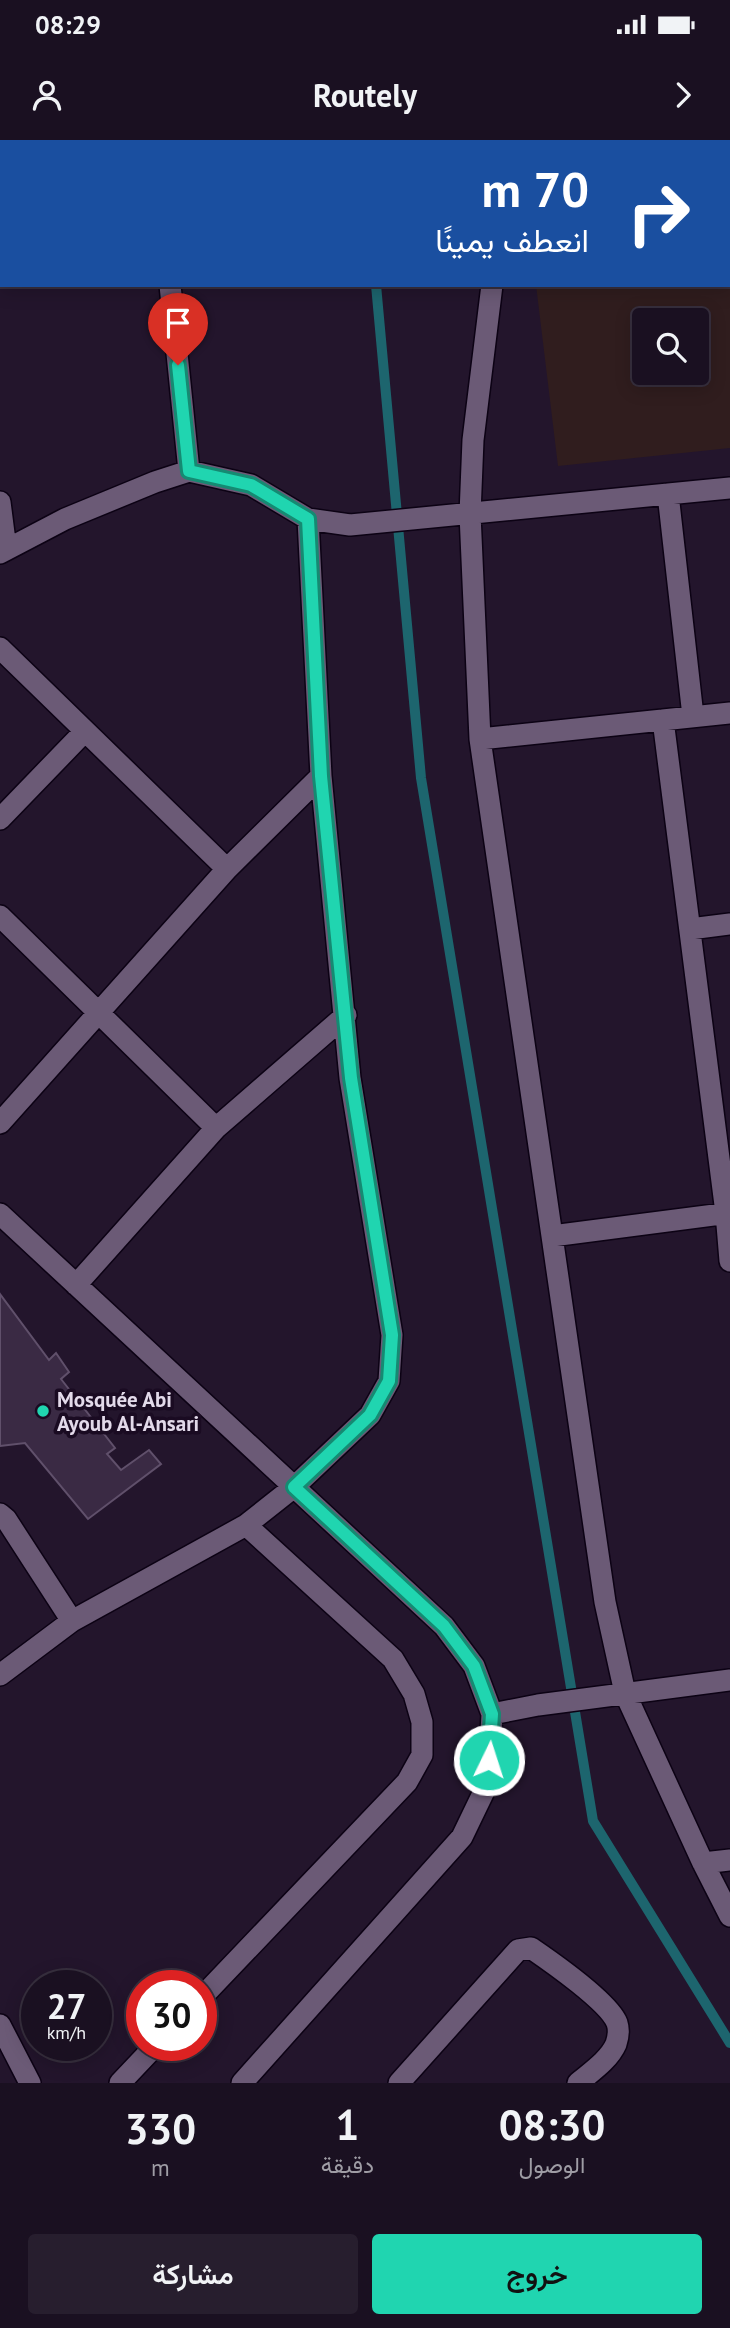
<!DOCTYPE html>
<html lang="ar">
<head>
<meta charset="utf-8">
<style>
	:root { --surface:#1a1021; --page:#271e2e; --text:#f1f3f6; --muted:#9f9da5; --line:#38303f; --accent:#20d5b0 }
	body { margin:0; font-family:"PT Sans",Vazirmatn,sans-serif; background:var(--page); color:var(--text); direction:rtl; height:100vh; display:flex; flex-direction:column; font-size:26px; white-space:nowrap }
	* { box-sizing:border-box; margin:0 }
	p { font-size:23px; color:var(--muted) }
	.icon { flex:none; width:38px; height:38px; fill:none; stroke:currentColor; stroke-width:2; stroke-linecap:round; stroke-linejoin:round }
	.map { position:relative; height:1943px; overflow:hidden; direction:ltr }
	.panel { display:flex; flex-direction:column; background:var(--surface); flex:1 }
	.panel>* { flex:none }
	.banner { position:absolute; left:0px; top:0px; width:732px; height:147px; box-shadow:0 4px 18px #0003,0 0 0 2px var(--line); direction:rtl; background:#1a4fa0; color:#fff; overflow:hidden }
	.tools { position:absolute; left:632px; top:168px; display:grid; gap:14px }
	.tools a { display:grid; place-items:center; width:77px; height:77px; border-radius:7px; background:var(--surface); box-shadow:0 4px 18px #0003,0 0 0 2px var(--line); font-size:35px }
	.speed { position:absolute; left:21px; top:1830px; display:flex; gap:14px; font-size:35px; font-weight:700; text-align:center }
	.speed>* { display:grid; place-content:center; width:91px; height:91px; border-radius:50%; background:var(--surface); box-shadow:0 4px 18px #0003,0 0 0 2px var(--line); line-height:1 }
	.speed small { font-size:18px; font-weight:400 }
	.speed .limit { border:10px solid #d22; background:#fff; color:#111 }
	.pin { position:absolute; display:grid; place-items:center; width:60px; height:60px; color:#fff; margin:-72px -30px; border-radius:50% 50% 50% 0; rotate:-45deg; box-shadow:0 0 7px #0007 }
	.pin .icon { rotate:45deg }
	.me { position:absolute; width:77px; margin:-38px; rotate:4deg; stroke-linejoin:round; filter:drop-shadow(0 0 5px #0008) }
	.turn { display:flex; align-items:center; gap:24px; height:147px; padding:0 28px; font-size:32px }
	.turn .icon { width:91px; height:91px; stroke-width:2.5 }
	.turn b { display:block; font-size:49px; line-height:60px }
	.eta { display:flex; justify-content:space-evenly; align-items:center; height:119px; text-align:center }
	.eta b { font-size:42px; font-weight:600; line-height:49px }
	.cta { display:flex; gap:14px; margin-top:auto; padding:14px 28px }
	.cta a { flex:1; height:80px; border-radius:7px; background:var(--accent); color:#111; font-size:28px; font-weight:600; line-height:80px; text-align:center }
	.cta a+a { background:var(--page); color:var(--text) }
	.status { display:flex; justify-content:space-between; align-items:center; height:49px; padding:0 35px; background:var(--surface); direction:ltr }
	.status svg { height:19px; fill:currentColor }
	header { display:flex; justify-content:space-between; align-items:center; height:91px; padding:0 28px; background:var(--surface); font-size:32px; font-weight:600 }
	.map>svg:first-child { display:block }
	.education { fill:#301d1e; fill-rule:evenodd }
	.lines { fill:none; stroke-linecap:round; stroke-linejoin:round }
	.stream { stroke:#1d656e; stroke-width:10 }
	.building { fill:#3a2a44; stroke:#60506b; stroke-width:2 }
	.street-casing { stroke:#0c0214; stroke-width:24 }
	.street { stroke:#6b5a76; stroke-width:21 }
	.route-casing { stroke:#158a72; stroke-width:18 }
	.route { stroke:#20d5b0; stroke-width:12 }
	.poi-dot { fill:#20d5b0; stroke:#1a0b22; stroke-width:2.5 }
	.labels { text-anchor:middle; dominant-baseline:central; stroke-width:7; stroke-linejoin:round; paint-order:stroke }
	.poi-label { font-size:21px; font-weight:bold; fill:#e3daea; stroke:#1a0b22; text-anchor:start }
</style>
</head>
<body>
<div class="status"><b>08:29</b><svg viewBox="0 0 49 12"><path d="M0 12V9h3v3zM5 12V6h3v6zM10 12V3h3v9zM15 12V0h3v12zM26 1h20v11H26zM47 4h2v5h-2z"/></svg></div>
<header><svg class="icon" aria-label="forward" viewBox="0 0 24 24"><path d="M9 5l7 7-7 7"/></svg>Routely<svg class="icon" aria-label="person" viewBox="0 0 24 24"><circle cx="12" cy="8" r="4"/><path d="M4 21q1-7 8-7t8 7"/></svg></header>
<div class="map">
<svg width="730" height="1943" viewBox="0 0 730 1943">
	<rect width="100%" height="100%" fill="#23152c"/>
	<path class="education" d="M 567,0 L 730,0 L 730,308 L 558,326 L 536,145 L 730,145 L 730,2 L 566,2 ZM 644,180 L 696,180 L 696,233 L 644,233 Z"/>
	<g class="lines">
		<path class="stream" d="M 386,2 L 386,0
			M 376,145 L 421,638 L 593,1681 L 730,1903"/>
	</g>
	<path class="building" d="M 0,1154 L 49,1220 L 56,1213 L 69,1232 L 61,1239 L 115,1308 L 107,1314 L 121,1330 L 149,1310 L 161,1324 L 88,1379 L 25,1303 L 0,1306 Z"/>
	<g class="lines">
		<defs>
			<path id="street" d="M 155,0 L 155,2
				M 532,2 L 533,0
				M 170,145 L 189,331
				M 492,145 L 473,300 L 470,374 L 480,599 L 552,1096 L 605,1462 L 625,1553 L 703,1723 L 730,1776
				M 668,354 L 693,576
				M 0,362 L 6,409
				M 0,413 L 65,379 L 155,342 L 189,331 L 251,345 L 308,379 L 350,385 L 730,348
				M 0,508 L 227,729 L 0,983
				M 663,580 L 726,1073 L 730,1121
				M 480,599 L 730,573
				M 0,679 L 85,591
				M 227,729 L 321,636
				M 0,776 L 216,988
				M 690,789 L 730,784
				M 0,1074 L 444,1486 L 474,1526 L 492,1574 L 488,1643 L 462,1697 L 242,1943
				M 552,1096 L 730,1073
				M 76,1145 L 216,988 L 346,875
				M 0,1374 L 6,1379 L 72,1481
				M 0,1535 L 72,1481 L 246,1385 L 294,1347 L 370,1275 L 389,1241 L 392,1195 L 350,938 L 321,636 L 308,379
				M 492,1574 L 538,1565 L 730,1540
				M 703,1723 L 730,1720
				M 201,1858 L 407,1642 L 422,1615 L 422,1582 L 414,1554 L 393,1519 L 246,1385
				M 0,1885 L 30,1943
				M 120,1943 L 155,1906
				M 399,1943 L 518,1810 L 531,1808 C 550,1821 609,1862 617,1883 C 619,1889 618,1898 616,1904 C 609,1920 591,1932 578,1943"/>
		</defs>
		<use href="#street" class="street-casing"/>
		<use href="#street" class="street"/>
	</g>
	<g class="lines">
		<defs>
			<path id="route" d="M 178,225 L 189,331 L 251,345 L 308,379 L 321,636 L 351,938 L 392,1195 L 389,1241 L 370,1275 L 294,1347 L 444,1486 L 474,1526 L 492,1574 L 489,1620"/>
		</defs>
		<use href="#route" class="route-casing"/>
		<use href="#route" class="route"/>
	</g>
	<circle class="poi-dot" cx="43" cy="1271" r="7"/>
	<g class="labels">
		<g class="poi-label">
			<text x="57" y="1259">Mosquée Abi<tspan x="57" dy="24">Ayoub Al-Ansari</tspan></text>
		</g>
	</g>
</svg>
<div class="tools">
<a><svg class="icon" aria-label="search" viewBox="0 0 24 24"><circle cx="10" cy="10" r="6"/><path d="M15 15l6 6"/></svg></a>
</div>
<div class="speed"><div>27<small>km/h</small></div><div class="limit">30</div></div>
<div class="pin" style="left:178px;top:225px;background:#d93025"><svg class="icon" aria-label="arrive" viewBox="0 0 24 24"><path d="M6 21V4h12l-3 4 3 4H6"/></svg></div>
<svg class="me" style="left:489px;top:1620px" viewBox="-20 -20 40 40"><circle r="17" fill="#20d5b0" stroke="#fff" stroke-width="3"/><path d="M0-11L8 9 0 5-8 9z" fill="#fff"/></svg>
<div class="banner">
<div class="turn"><svg class="icon" aria-label="right" viewBox="0 0 24 24"><path d="M7 20v-9h11M14 6l5 5-5 5"/></svg><div><b>70 m</b>انعطف يمينًا</div></div>
</div>
</div>
<section class="panel">
<div class="eta">
<div><b>08:30</b><p>الوصول</p></div>
<div><b>1</b><p>دقيقة</p></div>
<div><b>330</b><p>m</p></div>
</div>
<div class="cta"><a>خروج</a><a>مشاركة</a></div>
</section>
</body>
</html>
